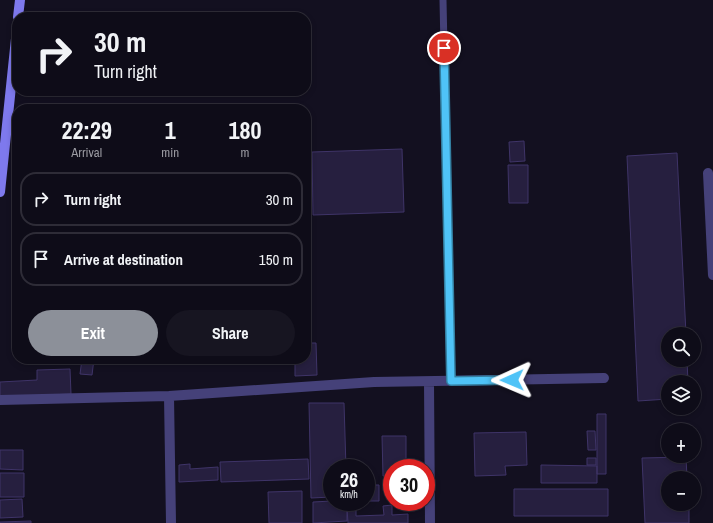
<!DOCTYPE html>
<html lang="en">
<head>
<meta charset="utf-8">
<style>
	:root { --surface:#0e0c18; --page:#171521; --text:#f1f3f6; --muted:#9b9ba2; --line:#2e2c37; --accent:#8c9099 }
	body { margin:0; font-family:"Archivo Narrow",sans-serif; background:var(--page); color:var(--text); height:100vh; display:flex; flex-direction:column; font-size:15px; white-space:nowrap }
	* { box-sizing:border-box; margin:0 }
	p { font-size:13px; color:var(--muted) }
	.icon { flex:none; width:22px; height:22px; fill:none; stroke:currentColor; stroke-width:2; stroke-linecap:round; stroke-linejoin:round }
	.map { position:relative; flex:1; overflow:hidden }
	.panel { position:absolute; left:12px; top:104px; width:299px; height:260px; display:flex; flex-direction:column; background:var(--surface); border-radius:16px; box-shadow:0 2px 6px #0003,0 0 0 1px var(--line) }
	.panel>* { flex:none }
	.top-card { position:absolute; left:12px; top:12px; width:299px; height:84px; border-radius:16px; box-shadow:0 2px 6px #0003,0 0 0 1px var(--line); background:#0e0c18; color:var(--text); overflow:hidden }
	.tools { position:absolute; left:661px; top:327px; display:grid; gap:8px }
	.tools a { display:grid; place-items:center; width:40px; height:40px; border-radius:50%; background:var(--surface); box-shadow:0 2px 6px #0003,0 0 0 1px var(--line); font-size:20px }
	.speed { position:absolute; left:323px; top:459px; display:flex; gap:8px; font-size:20px; font-weight:700; text-align:center }
	.speed>* { display:grid; place-content:center; width:52px; height:52px; border-radius:50%; background:var(--surface); box-shadow:0 2px 6px #0003,0 0 0 1px var(--line); line-height:1 }
	.speed small { font-size:10px; font-weight:400 }
	.speed .limit { border:6px solid #d22; background:#fff; color:#111 }
	.pin { position:absolute; display:grid; place-items:center; width:34px; height:34px; color:#fff; margin:-17px; border:2px solid #fff; border-radius:50%; box-shadow:0 1px 4px #0007 }
	.me { position:absolute; width:44px; margin:-22px; rotate:269deg; stroke-linejoin:round; filter:drop-shadow(0 0 3px #0008) }
	.turn { display:flex; align-items:center; gap:14px; height:84px; padding:0 16px; font-size:18px }
	.turn .icon { width:52px; height:52px; stroke-width:2.5 }
	.turn b { display:block; font-size:28px; line-height:34px }
	.eta { display:flex; justify-content:space-evenly; align-items:center; height:68px; text-align:center }
	.eta b { font-size:24px; font-weight:800; line-height:28px }
	.primary-button { display:flex; gap:8px; margin-top:auto; padding:8px 16px }
	.primary-button a { flex:1; height:46px; border-radius:24px; background:var(--accent); color:#fff; font-size:16px; font-weight:800; line-height:46px; text-align:center }
	.primary-button a+a { background:var(--page); color:var(--text) }
	ul { padding:0; list-style:none }
	li { display:flex; align-items:center; gap:12px; height:54px; margin:0 8px 6px; padding:0 8px; border:2px solid var(--line); border-radius:16px }
	li div { flex:1 }
	li b { display:block; font-size:15px }
	li em { font-style:normal }
	.map>svg:first-child { display:block }
	.building { fill:#261f3f; stroke:#3f3468 }
	.lines { fill:none; stroke-linecap:round; stroke-linejoin:round }
	.service { stroke:#454179; stroke-width:7 }
	.minor { stroke:#454179; stroke-width:10 }
	.secondary { stroke:#7e79ed; stroke-width:10 }
	.route-casing { stroke:#337fa1; stroke-width:10 }
	.route { stroke:#4fc3f7; stroke-width:7 }
</style>
</head>
<body>
<div class="map">
<svg width="713" height="523" viewBox="0 0 713 523">
	<rect width="100%" height="100%" fill="#131020"/>
	<path class="building" d="M 524,141 L 525,161 L 510,162 L 509,142 Z
		M 402,149 L 404,212 L 313,215 L 312,152 Z
		M 677,153 L 686,334 L 668,334 L 668,360 L 687,360 L 688,382 L 668,382 L 668,399 L 638,401 L 627,156 Z
		M 508,165 L 528,165 L 528,203 L 509,203 Z
		M 306,343 L 316,343 L 317,375 L 295,376 L 295,359 L 306,359 Z
		M 82,359 L 94,359 L 92,375 L 80,374 Z
		M 70,369 L 71,394 L 0,397 L 0,382 L 37,380 L 37,370 Z
		M 309,403 L 344,403 L 346,468 L 332,468 L 332,497 L 311,498 Z
		M 597,414 L 606,414 L 606,474 L 597,474 Z
		M 587,431 L 595,431 L 596,450 L 588,450 Z
		M 526,432 L 527,465 L 505,466 L 506,475 L 475,476 L 474,433 Z
		M 382,436 L 406,436 L 406,464 L 398,464 L 398,468 L 392,468 L 392,476 L 383,476 Z
		M 0,450 L 23,450 L 23,470 L 0,469 Z
		M 686,457 L 687,478 L 668,478 L 668,504 L 689,504 L 689,523 L 645,523 L 642,458 Z
		M 587,458 L 596,458 L 596,465 L 587,465 Z
		M 308,459 L 309,479 L 221,482 L 220,462 Z
		M 190,464 L 190,469 L 218,467 L 218,480 L 179,482 L 179,465 Z
		M 541,465 L 597,466 L 597,483 L 541,483 Z
		M 0,473 L 24,473 L 24,497 L 0,497 Z
		M 392,479 L 392,493 L 385,493 L 385,480 Z
		M 366,485 L 379,485 L 379,501 L 366,501 Z
		M 514,489 L 608,489 L 608,516 L 514,516 Z
		M 302,491 L 302,523 L 269,523 L 268,492 Z
		M 22,499 L 23,517 L 0,518 L 0,500 Z
		M 332,501 L 347,502 L 347,521 L 313,523 L 313,502 Z
		M 392,505 L 392,515 L 408,514 L 408,523 L 348,523 L 347,508 L 356,508 L 356,516 L 384,515 L 383,506 Z
		M 31,521 L 31,523 L 0,523 L 0,522 Z"/>
	<g class="lines">
		<path class="service" d="M 443,0 L 451,381"/>
		<path class="minor" d="M 708,173 L 713,275
			M 429,382 L 430,523
			M 169,396 L 171,523
			M 0,400 L 169,396 L 374,382 L 604,378"/>
		<path class="secondary" d="M 18,17 L 20,0
			M 0,192 L 17,29"/>
	</g>
	<g class="lines">
		<defs>
			<path id="route" d="M 444,48 L 451,381 L 512,380"/>
		</defs>
		<use href="#route" class="route-casing"/>
		<use href="#route" class="route"/>
	</g>
</svg>
<div class="tools">
<a><svg class="icon" aria-label="search" viewBox="0 0 24 24"><circle cx="10" cy="10" r="6"/><path d="M15 15l6 6"/></svg></a>
<a><svg class="icon" aria-label="layers" viewBox="0 0 24 24"><path d="M12 4l9 5-9 5-9-5zM3 14l9 5 9-5"/></svg></a>
<a>+</a>
<a>−</a>
</div>
<div class="speed"><div>26<small>km/h</small></div><div class="limit">30</div></div>
<div class="pin" style="left:444px;top:48px;background:#d93025"><svg class="icon" aria-label="arrive" viewBox="0 0 24 24"><path d="M6 21V4h12l-3 4 3 4H6"/></svg></div>
<svg class="me" style="left:512px;top:380px" viewBox="-20 -20 40 40"><path d="M0-17L14 15 0 8-14 15z" fill="#4fc3f7" stroke="#fff" stroke-width="4"/></svg>
<div class="top-card">
<div class="turn"><svg class="icon" aria-label="right" viewBox="0 0 24 24"><path d="M7 20v-9h11M14 6l5 5-5 5"/></svg><div><b>30 m</b>Turn right</div></div>
</div>
<section class="panel">
<div class="eta">
<div><b>22:29</b><p>Arrival</p></div>
<div><b>1</b><p>min</p></div>
<div><b>180</b><p>m</p></div>
</div>
<ul>
<li><svg class="icon" aria-label="right" viewBox="0 0 24 24"><path d="M7 20v-9h11M14 6l5 5-5 5"/></svg><div><b>Turn right</b></div><em>30 m</em></li>
<li><svg class="icon" aria-label="arrive" viewBox="0 0 24 24"><path d="M6 21V4h12l-3 4 3 4H6"/></svg><div><b>Arrive at destination</b></div><em>150 m</em></li>
</ul>
<div class="primary-button"><a>Exit</a><a>Share</a></div>
</section>
</div>
</body>
</html>
